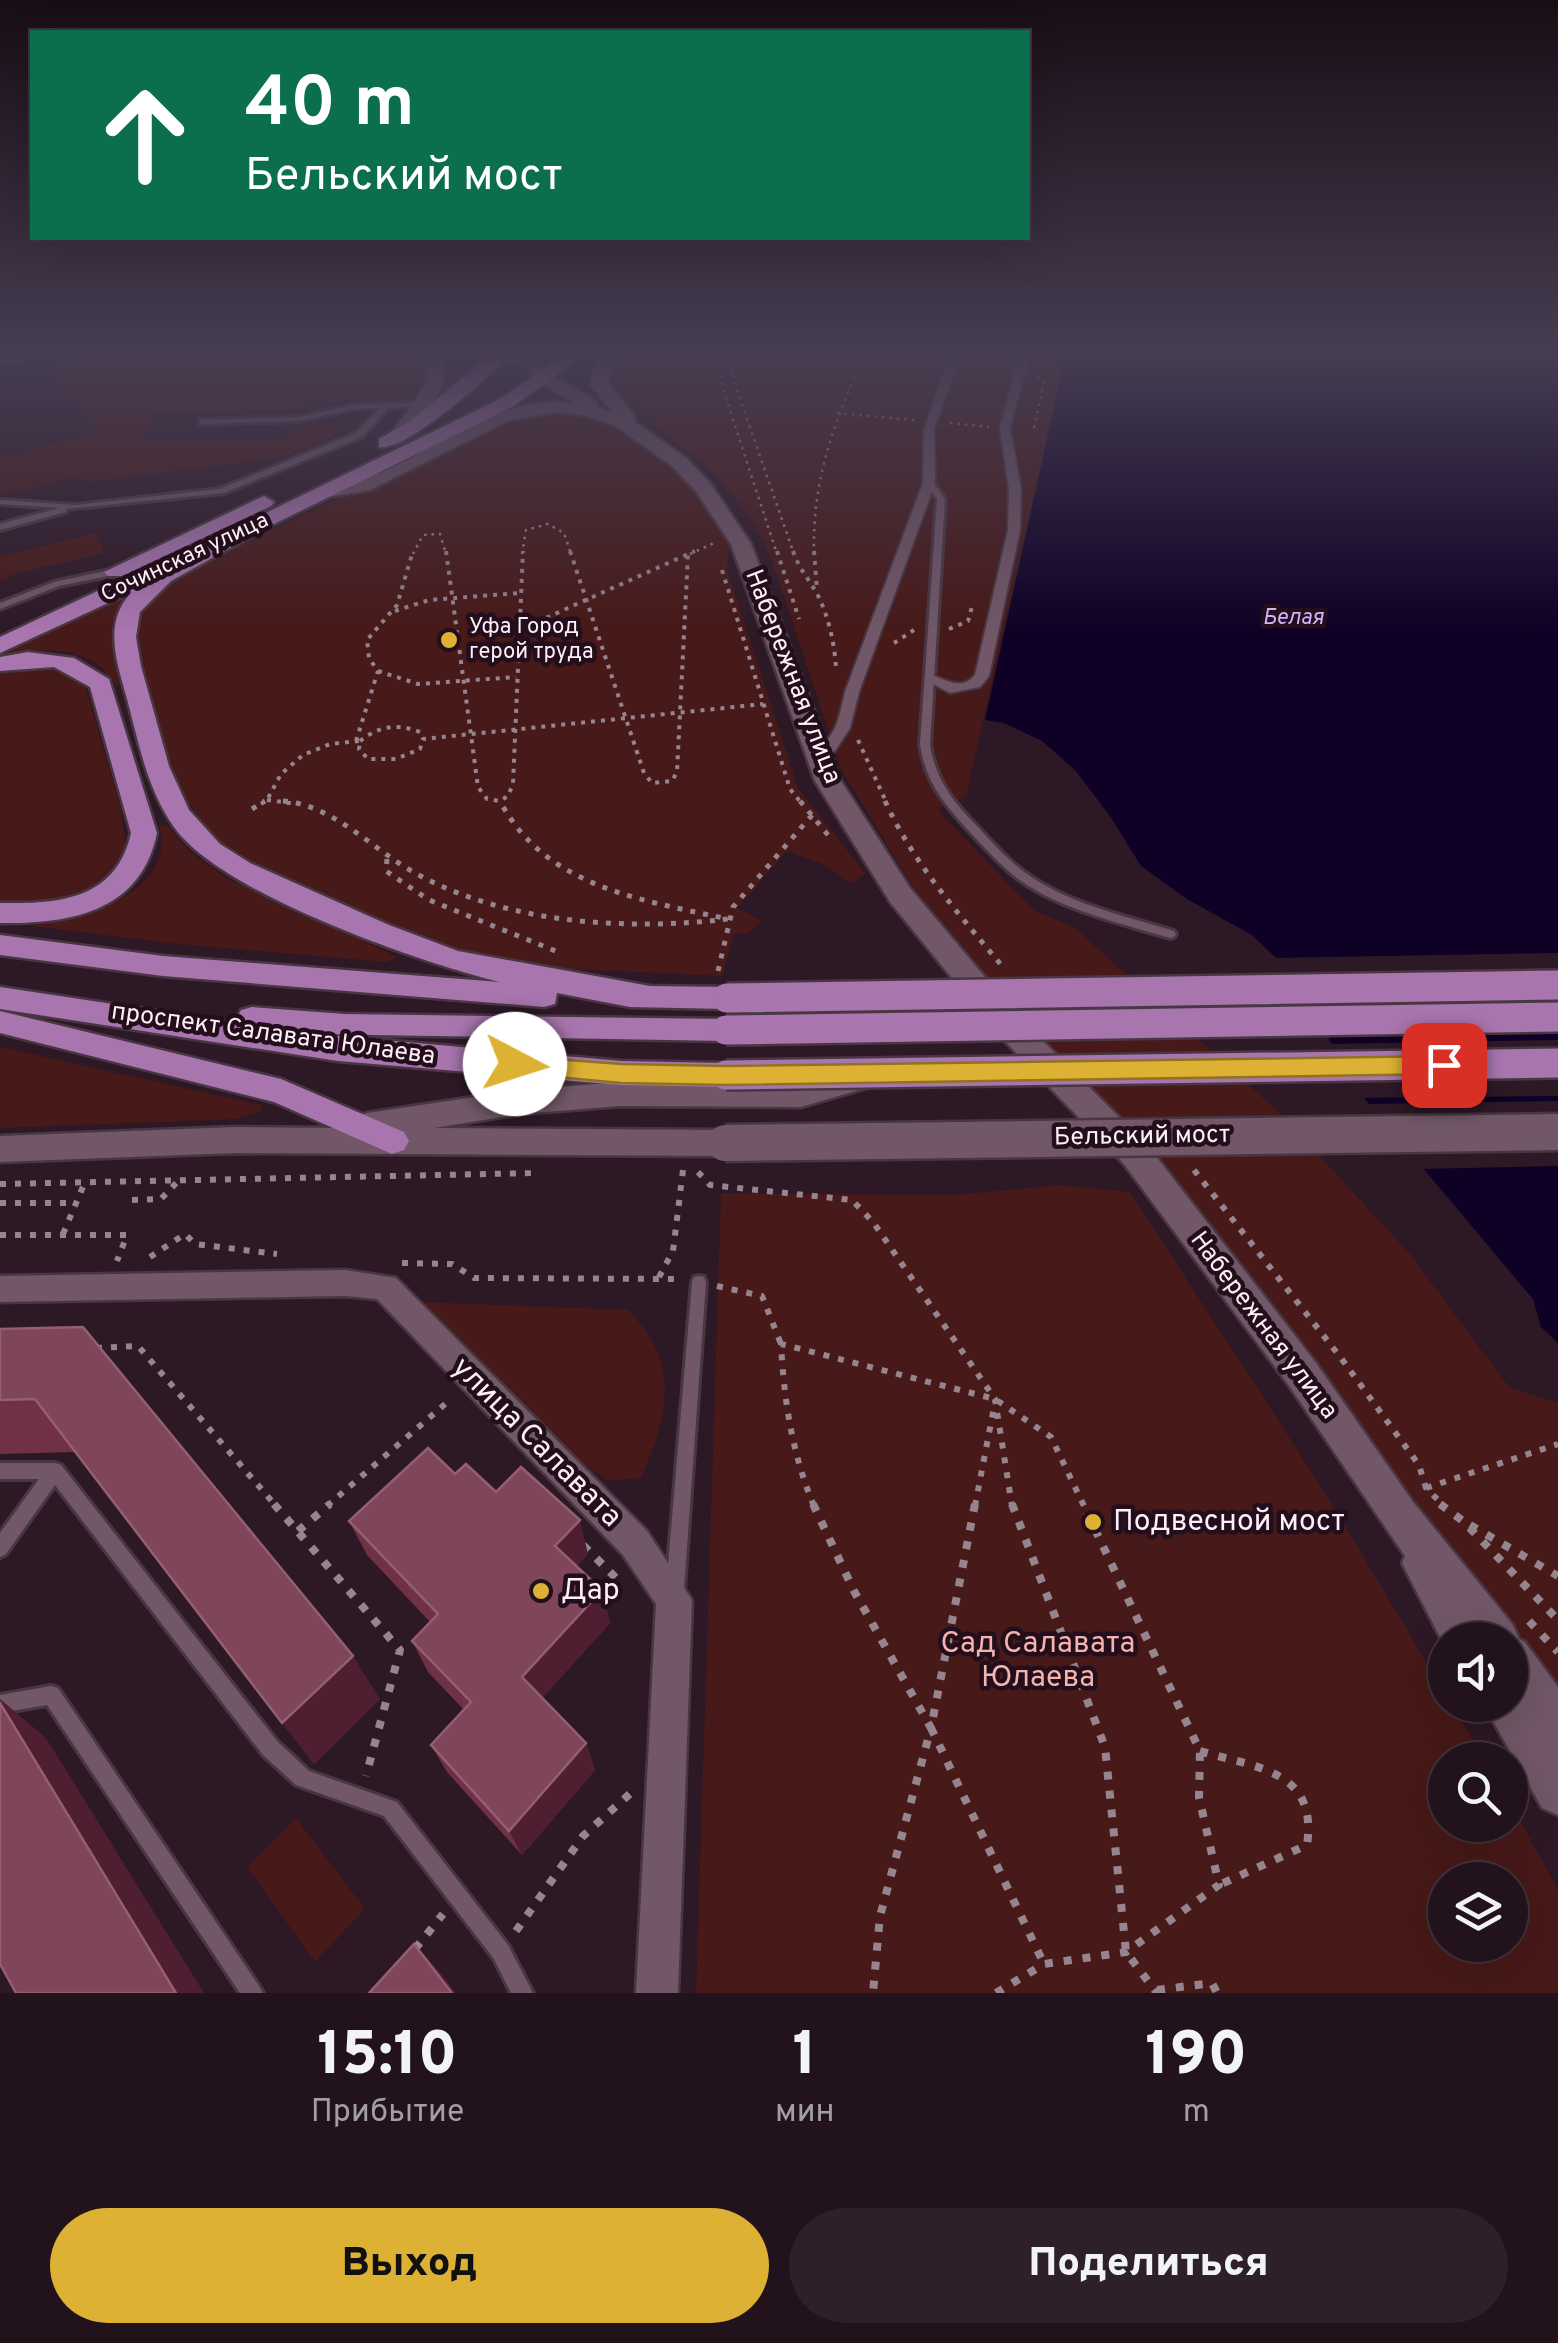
<!DOCTYPE html>
<html lang="ru">
<head>
<meta charset="utf-8">
<style>
	:root { --surface:#22121c; --page:#2e2029; --text:#f1f3f6; --muted:#a29ea3; --line:#3f323b; --accent:#ddb133 }
	body { margin:0; font-family:Overpass,sans-serif; background:var(--page); color:var(--text); height:100vh; display:flex; flex-direction:column; font-size:38px; white-space:nowrap }
	* { box-sizing:border-box; margin:0 }
	p { font-size:32px; color:var(--muted) }
	.icon { flex:none; width:55px; height:55px; fill:none; stroke:currentColor; stroke-width:2; stroke-linecap:round; stroke-linejoin:round }
	.map { position:relative; height:1993px; overflow:hidden }
	.side { display:flex; flex-direction:column; background:var(--surface); flex:1 }
	.side>* { flex:none }
	.hud { position:absolute; left:30px; top:30px; width:1000px; height:210px; border-radius:0px; box-shadow:0 10px 40px #0002,0 0 0 2px var(--line); background:#0b6e4f; color:#fff; overflow:hidden }
	.fabs { position:absolute; left:1428px; top:1622px; display:grid; gap:20px }
	.fabs a { display:grid; place-items:center; width:100px; height:100px; border-radius:50%; background:var(--surface); box-shadow:0 10px 40px #0002,0 0 0 2px var(--line); font-size:50px }
	.pin { position:absolute; display:grid; place-items:center; width:85px; height:85px; color:#fff; margin:-42px; border-radius:20px; box-shadow:0 5px 15px #0006 }
	.me { position:absolute; width:110px; margin:-55px; rotate:95deg; stroke-linejoin:round; filter:drop-shadow(0 0 8px #0008) }
	.turn { display:flex; align-items:center; gap:35px; height:210px; padding:0 50px; font-size:45px }
	.turn .icon { width:130px; height:130px; stroke-width:2.5 }
	.turn b { display:block; font-size:70px; line-height:85px }
	.eta { display:flex; justify-content:space-evenly; align-items:center; height:170px; text-align:center }
	.eta b { font-size:60px; font-weight:800; line-height:70px }
	.primary-button { display:flex; gap:20px; margin-top:auto; padding:20px 50px }
	.primary-button a { flex:1; height:115px; border-radius:60px; background:var(--accent); color:#111; font-size:40px; font-weight:800; line-height:115px; text-align:center }
	.primary-button a+a { background:var(--page); color:var(--text) }
	.map>svg:first-child { display:block }
	.green { fill:#471918; fill-rule:evenodd }
	.water { fill:#0f0025 }
	.pier { fill:#2d1826 }
	.lines { fill:none; stroke-linecap:round; stroke-linejoin:round }
	.service-casing { stroke:#483742; stroke-width:6 }
	.pedestrian-casing { stroke:#483742; stroke-width:4 }
	.minor-casing { stroke:#483742; stroke-width:5 }
	.tertiary-casing { stroke:#483742; stroke-width:5 }
	.secondary-casing { stroke:#483742; stroke-width:5 }
	.primary-casing { stroke:#483742; stroke-width:5 }
	.path-far4 { stroke:#96848f; stroke-width:2.5; stroke-dasharray:2.5 5; stroke-linecap:butt }
	.path-far3 { stroke:#96848f; stroke-width:4; stroke-dasharray:4 6; stroke-linecap:butt }
	.path-far2 { stroke:#96848f; stroke-width:5; stroke-dasharray:5 8; stroke-linecap:butt }
	.path-far1 { stroke:#96848f; stroke-width:6; stroke-dasharray:6 9; stroke-linecap:butt }
	.path { stroke:#96848f; stroke-width:8; stroke-dasharray:8 11; stroke-linecap:butt }
	.service { fill:#715767; fill-rule:evenodd }
	.pedestrian { fill:#715767; fill-rule:evenodd }
	.minor { fill:#715767; fill-rule:evenodd }
	.tertiary { fill:#715767; fill-rule:evenodd }
	.secondary { fill:#715767; fill-rule:evenodd }
	.primary { fill:#a875ae; fill-rule:evenodd }
	.secondary-bridge-casing { stroke:#483742; stroke-width:41; stroke-linecap:butt }
	.primary-bridge-casing { stroke:#483742; stroke-width:34; stroke-linecap:butt }
	.secondary-bridge { stroke:#715767; stroke-width:36 }
	.primary-bridge { stroke:#a875ae; stroke-width:29 }
	.wall { fill:#703045 }
	.shaded-wall { fill:#4f1e31 }
	.building { fill:#7f4558; stroke:#935f71; stroke-width:2.5 }
	.route { fill:#ddb133; stroke:#907321; stroke-width:2.5 }
	.poi-dot { fill:#ddb133; stroke:#230f1c; stroke-width:4 }
	.labels { text-anchor:middle; dominant-baseline:central; stroke-width:9; stroke-linejoin:round; paint-order:stroke }
	.far-street-label { font-size:22px; fill:#fdeef7; stroke:#230f1c }
	.far-water-label { font-size:22px; font-style:italic; fill:#cab5fd; stroke:#230f1c }
	.far-poi-label { font-size:22px; fill:#fdeef7; stroke:#230f1c; text-anchor:start }
	.street-label { font-size:25px; fill:#fdeef7; stroke:#230f1c }
	.near-street-label { font-size:30px; fill:#fdeef7; stroke:#230f1c }
	.near-poi-label { font-size:30px; fill:#fdeef7; stroke:#230f1c; text-anchor:start }
	.near-park-label { font-size:30px; fill:#f5b3ae; stroke:#230f1c }
</style>
</head>
<body>
<div class="map">
<svg width="1558" height="1993" viewBox="0 0 1558 1993">
	<rect width="100%" height="100%" fill="#2d1826"/>
	<path class="green" d="M 246,353 L 423,353 L 428,357 L 429,378 L 424,387 L 393,399 L 348,398 L 293,410 L 155,411 L 140,441 L 277,441 L 304,424 L 339,422 L 331,440 L 274,459 L 88,482 L 80,477 C 52,480 29,493 0,494 L 0,458 L 98,432 L 45,366 Z
		M 622,353 L 1066,353 L 966,796 L 937,810 L 1034,910 L 1075,928 L 1281,1114 L 1409,1253 L 1509,1387 L 1558,1403 L 1558,1697 L 1152,1154 L 1022,1018 L 912,886 L 841,769 L 770,555 C 730,471 683,453 620,393 C 610,376 610,369 622,353 Z
		M 576,412 C 585,414 597,415 606,419 C 643,436 722,504 729,546 C 730,553 727,562 727,569 L 798,788 L 866,874 L 851,883 L 825,865 L 787,851 L 737,908 L 761,920 L 749,933 L 734,933 L 722,976 L 525,967 L 459,953 L 250,863 L 216,840 L 181,793 L 159,728 L 139,644 L 139,612 L 143,603 L 178,574 L 503,421 L 537,413 Z
		M 96,533 L 105,553 L 18,573 L 0,581 L 0,556 Z
		M 138,588 C 101,621 114,641 120,684 L 115,685 C 93,644 40,647 0,656 Z
		M 52,667 L 72,673 L 86,688 L 121,810 L 127,856 C 93,895 53,913 0,902 L 0,671 Z
		M 167,825 L 192,854 L 227,878 L 398,957 L 386,962 L 178,944 L 31,926 C 73,920 152,901 161,850 C 162,843 160,833 160,826 Z
		M 0,1047 L 262,1105 L 261,1111 L 237,1119 L 0,1128 Z
		M 1059,1185 L 1130,1192 L 1326,1494 L 1445,1693 L 1445,1705 L 1452,1705 L 1485,1760 L 1445,1760 L 1445,1825 L 1510,1825 L 1510,1802 L 1558,1890 L 1558,1993 L 696,1993 L 721,1193 L 954,1195 ZM 1445,1880 L 1510,1880 L 1510,1945 L 1445,1945 Z
		M 423,1302 L 628,1310 C 681,1363 669,1415 641,1478 L 609,1481 L 584,1465 Z
		M 296,1818 L 365,1909 L 315,1962 L 247,1867 Z"/>
	<path class="water" d="M 1066,353 L 1558,353 L 1558,1343 L 1541,1327 L 1533,1299 L 1358,1091 L 1293,974 L 1252,935 L 1187,899 L 1141,866 L 1110,816 L 1075,770 L 1042,741 L 1004,723 L 985,720 Z"/>
	<path class="pier" d="M 1558,953 L 1558,1033 L 1322,1037 L 1289,977 L 1269,958 Z
		M 1558,1040 L 1558,1096 L 1357,1098 L 1326,1044 Z
		M 1558,1101 L 1558,1166 L 1417,1169 L 1362,1104 Z"/>
	<g class="lines">
		<defs>
			<path id="service" d="M 424,402 L 427,402 L 427,406 L 388,408 L 362,437 L 224,493 L 66,509 L 66,512 L 0,530 L 0,524 L 59,508 L 0,504 L 0,500 L 75,505 L 219,489 L 356,433 L 380,408 L 353,409 L 300,421 L 203,424 L 200,424 L 200,420 L 300,417 L 353,405 Z
				M 926,481 L 932,481 L 945,499 L 930,744 C 935,778 951,799 974,823 C 992,842 1009,862 1030,876 C 1072,905 1126,916 1174,931 L 1176,934 L 1174,937 L 1170,938 C 1120,923 1061,910 1018,879 C 1000,865 984,847 968,830 C 944,804 925,781 920,744 L 937,499 L 925,483 Z
				M 115,569 L 118,570 L 118,574 L 59,586 L 0,609 L 0,603 L 54,582 Z
				M 699,1276 L 704,1277 L 706,1282 L 684,1589 L 681,1595 L 675,1598 L 669,1595 L 666,1589 L 692,1282 L 694,1277 Z
				M 0,1463 L 55,1463 L 61,1465 L 277,1741 L 309,1771 L 397,1802 L 508,1945 L 533,1993 L 511,1993 L 494,1959 L 384,1816 L 296,1785 L 263,1755 L 55,1485 L 6,1554 L 0,1557 L 0,1533 L 39,1479 L 0,1479 Z
				M 51,1686 L 58,1688 L 259,1986 L 263,1993 L 240,1993 L 47,1705 L 0,1713 L 0,1695 Z"/>
			<path id="pedestrian" d="M 951,353 L 961,353 L 934,429 L 935,483 L 859,692 L 850,728 L 835,751 L 816,757 L 811,756 L 811,750 C 837,741 839,716 845,692 L 923,483 L 924,429 Z
				M 1020,353 L 1030,353 L 1010,428 L 1021,489 L 1020,530 L 989,676 L 980,687 L 950,693 L 924,679 L 931,675 C 947,680 962,691 975,675 L 1008,530 L 1009,489 L 1000,428 Z"/>
			<path id="minor" d="M 346,1270 L 396,1278 L 647,1531 L 692,1600 L 678,1993 L 636,1993 L 656,1604 L 623,1555 L 377,1299 L 346,1296 L 0,1302 L 0,1276 Z"/>
			<path id="tertiary" d="M 48,353 L 40,358 L 0,364 L 0,354 Z
				M 424,353 L 440,353 C 455,390 422,413 404,442 L 390,442 L 388,438 C 406,409 436,389 424,353 Z
				M 456,353 L 562,353 L 537,360 L 550,374 L 596,401 L 597,407 L 613,413 L 590,384 L 599,354 L 618,353 L 608,383 L 634,415 L 635,422 L 686,458 L 710,483 L 751,544 L 841,781 L 910,888 L 1017,1015 L 1148,1146 L 1316,1363 L 1413,1502 L 1513,1625 L 1519,1639 L 1525,1642 L 1558,1687 L 1558,1815 L 1542,1808 L 1484,1705 L 1510,1705 L 1510,1640 L 1445,1640 L 1445,1647 L 1402,1563 L 1405,1556 L 1290,1387 L 1124,1164 L 995,1031 L 890,902 L 815,781 L 731,544 L 696,491 L 672,466 L 616,426 L 588,416 L 558,412 L 507,421 L 370,490 L 311,500 L 311,492 C 334,486 357,483 379,473 C 444,445 500,394 575,403 L 538,382 L 521,362 L 493,365 Z"/>
			<path id="secondary" d="M 862,1065 L 873,1068 L 878,1077 L 873,1086 L 801,1107 L 620,1106 L 521,1114 L 434,1128 L 725,1130 L 737,1134 L 742,1143 L 737,1152 L 725,1156 L 235,1153 L 0,1162 L 0,1136 L 235,1127 L 352,1128 L 355,1117 L 367,1113 L 521,1090 L 620,1082 L 801,1083 Z"/>
			<path id="primary" d="M 493,353 L 511,353 C 492,375 406,452 379,447 L 379,439 L 410,421 Z
				M 567,353 L 586,353 L 514,406 L 270,526 L 171,581 L 140,612 L 136,637 L 141,666 L 169,766 L 189,810 L 220,844 L 250,863 L 389,925 L 458,951 L 650,986 L 727,987 L 738,990 L 742,998 L 738,1006 L 727,1009 L 630,1007 L 557,993 L 555,1004 L 544,1007 L 163,976 L 0,955 L 0,935 L 163,956 L 500,982 C 421,963 220,893 174,827 C 147,789 139,744 127,699 C 117,663 102,622 132,592 L 0,653 L 0,637 L 142,570 L 158,571 L 239,526 L 502,398 Z
				M 264,496 L 274,502 L 271,506 L 122,576 L 108,576 L 104,572 Z
				M 28,652 L 74,658 L 109,679 L 157,833 C 141,912 70,924 0,923 L 0,903 C 59,904 116,900 131,833 L 90,687 L 54,667 L 0,671 L 0,657 Z
				M 0,987 L 239,1023 L 237,1018 L 241,1010 L 252,1007 L 345,1014 L 726,1019 L 737,1022 L 741,1030 L 737,1038 L 726,1041 L 314,1034 L 621,1061 L 726,1063 L 737,1067 L 742,1075 L 737,1083 L 726,1087 L 621,1085 L 338,1061 L 0,1009 Z
				M 0,1011 L 281,1079 L 404,1132 L 409,1141 L 404,1150 L 392,1154 L 274,1102 L 0,1033 Z"/>
		</defs>
		<use href="#service" class="service-casing"/>
		<use href="#pedestrian" class="pedestrian-casing"/>
		<use href="#minor" class="minor-casing"/>
		<use href="#tertiary" class="tertiary-casing"/>
		<use href="#secondary" class="secondary-casing"/>
		<use href="#primary" class="primary-casing"/>
		<path class="path-far4" d="M 721,353 L 719,372 L 725,395 L 777,554
			M 733,353 L 732,371 L 738,393 L 794,554
			M 57,361 L 185,353
			M 1050,361 L 1052,353
			M 837,413 L 914,420
			M 950,423 L 989,427
			M 1034,428 L 1044,383 L 1037,375
			M 413,554 L 423,535 L 440,534 L 446,554
			M 522,554 L 526,530 L 548,524 L 564,533 L 571,554
			M 690,554 L 714,543
			M 814,554 C 812,478 835,420 865,353"/>
		<path class="path-far3" d="M 446,551 L 478,787 L 487,799 L 500,801 L 508,796 L 513,784 L 523,551
			M 570,551 L 644,773 L 652,783 L 672,781 L 677,772 L 688,554
			M 777,551 L 799,619
			M 793,551 C 800,571 807,576 816,592 C 828,613 835,645 836,669
			M 814,551 L 817,590
			M 722,570 L 790,789 L 802,804
			M 395,611 L 429,600 L 520,593
			M 949,629 L 968,621 L 973,603
			M 519,630 L 695,551
			M 894,643 L 914,630
			M 378,671 L 418,684 L 516,677
			M 858,740 L 887,804
			M 356,741 L 378,671 L 369,658 L 367,640 L 397,605 L 413,551
			M 360,741 C 379,726 397,723 420,732 L 423,739
			M 267,800 L 297,804
			M 261,804 L 267,800 L 281,774 L 303,755 L 330,744 L 360,741 L 359,749 L 368,759 L 396,759 L 420,749 L 423,739 L 763,704"/>
		<path class="path-far2" d="M 283,801 C 334,805 373,850 415,873 C 507,924 627,931 728,919 C 641,900 545,887 500,801
			M 800,801 L 828,835
			M 885,801 C 913,863 959,914 1002,966
			M 252,809 L 265,801
			M 387,859 L 386,871 L 429,900 L 558,952
			M 718,971 L 733,907 L 812,815"/>
		<path class="path-far1" d="M 1194,1170 L 1341,1358 L 1419,1465 L 1426,1488 L 1444,1506
			M 698,1172 L 710,1185 L 852,1200 L 873,1222 L 995,1399 L 1012,1506
			M 0,1184 L 537,1173
			M 132,1200 L 161,1199 L 180,1179
			M 0,1203 L 68,1203
			M 63,1234 L 85,1182
			M 0,1235 L 127,1235 L 117,1261
			M 150,1257 L 185,1234 L 195,1244 L 277,1254
			M 402,1263 L 452,1264 L 474,1278 L 677,1279
			M 659,1277 L 673,1251 L 683,1170
			M 717,1286 L 762,1296 L 781,1344
			M 96,1348 L 138,1346 L 276,1506
			M 1426,1488 L 1558,1444
			M 327,1506 L 451,1399
			M 814,1506 C 792,1454 784,1400 781,1344 L 995,1399 L 1051,1437 L 1084,1506
			M 975,1506 L 995,1402"/>
		<path class="path" d="M 274,1504 L 400,1650 L 366,1776
			M 813,1504 L 854,1591 L 931,1728 L 880,1916 L 873,1993
			M 975,1504 L 931,1728 L 1044,1964
			M 1012,1504 L 1105,1747 L 1126,1952 L 1157,1993
			M 1440,1504 L 1463,1521 L 1558,1620
			M 1470,1525 L 1558,1576
			M 298,1531 L 330,1504
			M 583,1545 L 621,1583
			M 1529,1621 L 1558,1652
			M 1200,1751 C 1257,1768 1318,1770 1307,1845 L 1219,1885
			M 516,1931 L 583,1836 L 633,1791
			M 415,1949 L 443,1914
			M 1157,1990 L 1212,1983 L 1217,1993
			M 996,1993 L 1044,1964 L 1126,1952 L 1219,1885 L 1199,1797 L 1200,1751 L 1083,1504"/>
		<use href="#service" class="service"/>
		<use href="#pedestrian" class="pedestrian"/>
		<use href="#minor" class="minor"/>
		<use href="#tertiary" class="tertiary"/>
		<use href="#secondary" class="secondary"/>
		<use href="#primary" class="primary"/>
		<defs>
			<path id="secondary-bridge" d="M 725,1143 L 1558,1132"/>
			<path id="primary-bridge" d="M 727,998 L 1558,985
				M 726,1030 L 1558,1017
				M 726,1075 L 1558,1063"/>
		</defs>
		<use href="#secondary-bridge" class="secondary-bridge-casing"/>
		<use href="#primary-bridge" class="primary-bridge-casing"/>
		<use href="#secondary-bridge" class="secondary-bridge"/>
		<use href="#primary-bridge" class="primary-bridge"/>
	</g>
	<path class="wall" d="M 0,1329 L 380,1699 L 314,1764 L 75,1452 L 0,1454 Z
		M 455,1474 L 496,1492 L 588,1554 L 577,1566 L 602,1590 L 610,1623 L 542,1698 L 586,1743 L 595,1770 L 522,1855 L 447,1772 L 431,1745 L 464,1710 L 428,1672 L 412,1641 L 430,1622 L 367,1555 L 349,1521 Z"/>
	<path class="shaded-wall" d="M 580,1520 L 588,1554 L 564,1579 L 555,1546 Z
		M 602,1590 L 610,1623 L 534,1707 L 522,1677 Z
		M 353,1656 L 380,1699 L 314,1764 L 282,1723 Z
		M 0,1699 L 46,1738 L 204,1993 L 176,1993 L 0,1703 Z
		M 586,1743 L 595,1770 L 522,1855 L 509,1831 Z
		M 414,1944 L 441,1973 L 456,1993 L 452,1993 Z"/>
	<path class="building" d="M 83,1327 L 353,1656 L 282,1723 L 35,1399 L 0,1400 L 0,1329 Z
		M 428,1448 L 455,1474 L 466,1464 L 496,1492 L 521,1467 L 580,1520 L 555,1546 L 602,1590 L 522,1677 L 586,1743 L 509,1831 L 431,1745 L 471,1702 L 412,1641 L 438,1614 L 349,1521 Z
		M 0,1703 L 176,1993 L 16,1993 L 0,1964 Z
		M 414,1944 L 452,1993 L 369,1993 Z"/>
	<linearGradient id="sky" x2="0" y2="1"><stop stop-color="#190d15"/><stop offset="0.56" stop-color="#463d52"/><stop offset="1" stop-color="#463d52" stop-opacity="0"/></linearGradient>
	<rect width="1558" height="632" fill="url(#sky)"/>
	<path class="route" d="M 515,1056 L 621,1064 L 726,1066 L 1444,1056 L 1456,1065 L 1444,1074 L 726,1085 L 621,1083 L 515,1073 L 503,1064 Z"/>
	<g class="poi-dot">
		<circle cx="449" cy="640" r="10"/>
		<circle cx="1093" cy="1522" r="10"/>
		<circle cx="541" cy="1591" r="10"/>
	</g>
	<g class="labels">
		<g class="far-street-label">
			<text transform="translate(185 558) rotate(-25)">Сочинская улица</text>
		</g>
		<g class="far-water-label">
			<text x="1293" y="618">Белая</text>
		</g>
		<g class="far-poi-label">
			<text x="469" y="627">Уфа Город<tspan x="469" dy="25">герой труда</tspan></text>
		</g>
		<g class="street-label">
			<text transform="translate(792 677) rotate(69)">Набережная улица</text>
			<text transform="translate(273 1035) rotate(8)">проспект Салавата Юлаева</text>
			<text transform="translate(1142 1137) rotate(-1)">Бельский мост</text>
			<text transform="translate(1263 1326) rotate(53)">Набережная улица</text>
		</g>
		<g class="near-street-label">
			<text transform="translate(536 1443) rotate(45)">улица Салавата</text>
		</g>
		<g class="near-poi-label">
			<text x="1113" y="1522">Подвесной мост</text>
			<text x="561" y="1591">Дар</text>
		</g>
		<g class="near-park-label">
			<text x="1038" y="1644">Сад Салавата<tspan x="1038" dy="34">Юлаева</tspan></text>
		</g>
	</g>
</svg>
<div class="fabs">
<a><svg class="icon" aria-label="sound" viewBox="0 0 24 24"><path d="M4 9h4l5-4v14l-5-4H4zM17 9q2 3 0 6"/></svg></a>
<a><svg class="icon" aria-label="search" viewBox="0 0 24 24"><circle cx="10" cy="10" r="6"/><path d="M15 15l6 6"/></svg></a>
<a><svg class="icon" aria-label="layers" viewBox="0 0 24 24"><path d="M12 4l9 5-9 5-9-5zM3 14l9 5 9-5"/></svg></a>
</div>
<div class="pin" style="left:1444px;top:1065px;background:#d93025"><svg class="icon" aria-label="arrive" viewBox="0 0 24 24"><path d="M6 21V4h12l-3 4 3 4H6"/></svg></div>
<svg class="me" style="left:515px;top:1064px" viewBox="-20 -20 40 40"><circle r="19" fill="#fff"/><path d="M0-13L10 11 0 6-10 11z" fill="#ddb133"/></svg>
<div class="hud">
<div class="turn"><svg class="icon" aria-label="ahead" viewBox="0 0 24 24"><path d="M12 20V5M6 11l6-6 6 6"/></svg><div><b>40 m</b>Бельский мост</div></div>
</div>
</div>
<section class="side">
<div class="eta">
<div><b>15:10</b><p>Прибытие</p></div>
<div><b>1</b><p>мин</p></div>
<div><b>190</b><p>m</p></div>
</div>
<div class="primary-button"><a>Выход</a><a>Поделиться</a></div>
</section>
</body>
</html>
